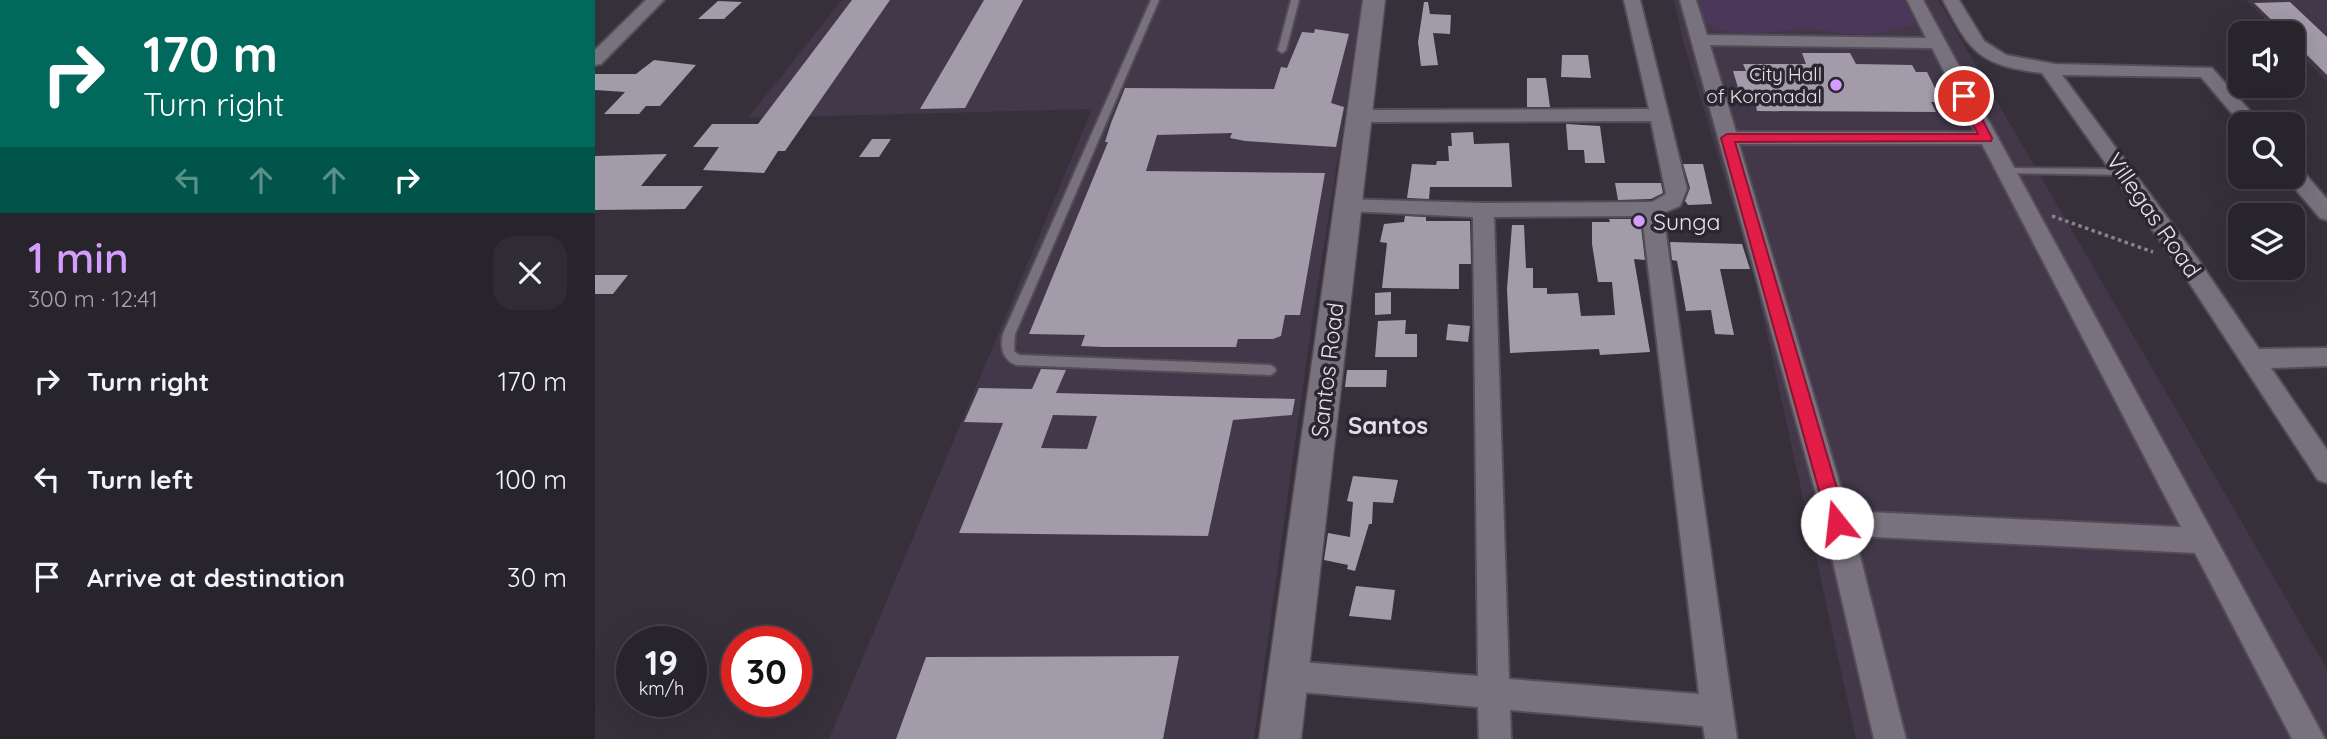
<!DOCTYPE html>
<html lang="en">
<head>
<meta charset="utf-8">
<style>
	:root { --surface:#28242c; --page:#302c34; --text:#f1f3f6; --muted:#a5a4a9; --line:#444148; --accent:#d39cfd }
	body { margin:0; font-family:Quicksand,sans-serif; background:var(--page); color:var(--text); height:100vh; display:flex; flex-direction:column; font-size:26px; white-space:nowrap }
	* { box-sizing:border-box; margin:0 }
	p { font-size:23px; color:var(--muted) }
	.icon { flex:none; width:38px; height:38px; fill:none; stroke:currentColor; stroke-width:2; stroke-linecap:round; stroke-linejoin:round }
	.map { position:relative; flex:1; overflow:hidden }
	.drawer { display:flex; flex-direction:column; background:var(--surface); width:595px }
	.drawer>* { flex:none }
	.hud { background:#00695c; color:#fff; overflow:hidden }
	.buttons { position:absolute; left:1633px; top:21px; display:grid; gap:14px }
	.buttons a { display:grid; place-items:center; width:77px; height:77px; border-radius:14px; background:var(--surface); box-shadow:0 7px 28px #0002,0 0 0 2px var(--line); font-size:35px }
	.speed { position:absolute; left:21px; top:626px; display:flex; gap:14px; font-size:35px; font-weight:700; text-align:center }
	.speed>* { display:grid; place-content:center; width:91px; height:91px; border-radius:50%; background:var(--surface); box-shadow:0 7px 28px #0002,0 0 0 2px var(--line); line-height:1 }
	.speed small { font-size:18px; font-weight:400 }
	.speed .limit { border:10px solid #d22; background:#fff; color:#111 }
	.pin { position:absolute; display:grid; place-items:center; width:60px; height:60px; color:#fff; margin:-30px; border:4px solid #fff; border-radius:50%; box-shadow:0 2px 7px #0007 }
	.me { position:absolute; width:77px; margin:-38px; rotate:344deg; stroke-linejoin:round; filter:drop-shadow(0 0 5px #0008) }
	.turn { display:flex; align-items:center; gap:24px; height:147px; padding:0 28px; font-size:32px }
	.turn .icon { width:91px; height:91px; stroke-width:2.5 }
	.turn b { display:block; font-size:49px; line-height:60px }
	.lanes { display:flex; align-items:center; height:66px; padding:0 28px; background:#0003; justify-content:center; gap:35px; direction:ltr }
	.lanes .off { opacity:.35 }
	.round { display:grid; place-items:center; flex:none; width:74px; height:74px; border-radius:21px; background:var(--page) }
	.summary { display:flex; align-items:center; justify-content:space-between; height:119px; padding:0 28px }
	h1 { font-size:42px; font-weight:600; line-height:52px; color:var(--accent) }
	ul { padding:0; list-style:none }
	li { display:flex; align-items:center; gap:21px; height:98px; padding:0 28px }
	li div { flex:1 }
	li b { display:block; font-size:26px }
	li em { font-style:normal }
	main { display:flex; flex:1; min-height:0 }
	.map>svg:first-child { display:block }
	.built { fill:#423849 }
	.green { fill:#4a375a }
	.building { fill:#a29ba9; fill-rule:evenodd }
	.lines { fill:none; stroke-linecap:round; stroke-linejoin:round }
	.service-casing { stroke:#524d56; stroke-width:4 }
	.minor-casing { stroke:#524d56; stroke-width:4 }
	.tertiary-casing { stroke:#524d56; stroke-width:3 }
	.path { stroke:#87828c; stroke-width:3.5; stroke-dasharray:3.5 3.5; stroke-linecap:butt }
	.service { fill:#78727e; fill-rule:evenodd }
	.minor { fill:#78727e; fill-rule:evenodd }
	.tertiary { fill:#78727e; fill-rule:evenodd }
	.route { fill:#e11d48; stroke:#92132f; stroke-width:2 }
	.poi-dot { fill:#d39cfd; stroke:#2c2631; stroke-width:2.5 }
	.labels { text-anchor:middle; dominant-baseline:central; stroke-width:7; stroke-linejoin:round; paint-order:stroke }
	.far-poi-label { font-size:19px; fill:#e7e3eb; stroke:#2c2631; text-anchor:end }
	.street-label { font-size:23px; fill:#e7e3eb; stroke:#2c2631 }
	.poi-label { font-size:23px; fill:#e7e3eb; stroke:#2c2631; text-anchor:start }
	.neighbourhood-label { font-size:24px; font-weight:bold; fill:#e3dcea; stroke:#2c2631 }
</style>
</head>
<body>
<main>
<section class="drawer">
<div class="hud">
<div class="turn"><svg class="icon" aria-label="right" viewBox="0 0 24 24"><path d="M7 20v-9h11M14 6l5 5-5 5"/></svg><div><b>170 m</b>Turn right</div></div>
<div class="lanes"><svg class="icon off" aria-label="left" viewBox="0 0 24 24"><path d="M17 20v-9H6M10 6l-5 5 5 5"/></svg><svg class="icon off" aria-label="ahead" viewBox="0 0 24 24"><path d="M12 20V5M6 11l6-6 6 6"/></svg><svg class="icon off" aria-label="ahead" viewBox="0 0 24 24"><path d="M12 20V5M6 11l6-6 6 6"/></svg><svg class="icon" aria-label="right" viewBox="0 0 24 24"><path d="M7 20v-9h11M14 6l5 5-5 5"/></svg></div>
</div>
<div class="summary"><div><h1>1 min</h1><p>300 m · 12:41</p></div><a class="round"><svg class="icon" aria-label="close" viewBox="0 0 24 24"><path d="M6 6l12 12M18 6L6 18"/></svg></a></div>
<ul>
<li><svg class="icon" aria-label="right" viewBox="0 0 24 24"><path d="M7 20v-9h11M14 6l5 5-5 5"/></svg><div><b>Turn right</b></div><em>170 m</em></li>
<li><svg class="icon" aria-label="left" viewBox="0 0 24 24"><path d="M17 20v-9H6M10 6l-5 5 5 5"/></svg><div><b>Turn left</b></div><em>100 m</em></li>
<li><svg class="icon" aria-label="arrive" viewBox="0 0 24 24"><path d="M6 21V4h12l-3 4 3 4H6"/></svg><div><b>Arrive at destination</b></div><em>30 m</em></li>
</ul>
</section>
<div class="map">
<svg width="1732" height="739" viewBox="0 0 1732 739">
	<rect width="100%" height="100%" fill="#36303b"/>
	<path class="built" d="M 247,0 L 768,0 L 717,321 L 659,739 L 234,739 L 497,109 L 153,118 Z
		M 1079,0 L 1343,0 L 1732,669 L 1732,739 L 1261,739 L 1159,275 L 1088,41 Z
		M 1651,0 L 1732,0 L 1732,82 L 1698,47 L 1698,33 L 1684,33 Z"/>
	<path class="green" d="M 1103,0 L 1309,0 L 1321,24 L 1279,34 L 1249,34 L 1213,28 L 1160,34 L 1129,31 L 1109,23 Z"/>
	<path class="building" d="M 257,0 L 295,0 L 190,151 L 183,151 L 169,173 L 108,170 L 124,147 L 98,147 L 117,124 L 163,124 Z
		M 389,0 L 428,0 L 370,108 L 325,109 Z
		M 123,1 L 147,2 L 129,19 L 103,19 Z
		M 829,2 L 833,2 L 835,14 L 856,15 L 855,34 L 838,33 L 843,65 L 826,66 L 823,42 Z
		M 1695,2 L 1732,37 L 1732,75 L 1698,41 L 1698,33 L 1690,33 L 1659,3 Z
		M 720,29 L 754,34 L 736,103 L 749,107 L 741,147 L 650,141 L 635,138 L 637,133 L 562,135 L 551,171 L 730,173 L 705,315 L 690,315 L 686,336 L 678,339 L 643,339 L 641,347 L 508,347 L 486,346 L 490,335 L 434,334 L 513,142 L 510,142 L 516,123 L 530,88 L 679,89 L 686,67 L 692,68 L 707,32 L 719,33 Z
		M 1207,53 L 1255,53 L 1261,64 L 1317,65 L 1321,72 L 1332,72 L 1347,102 L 1336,102 L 1341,112 L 1162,111 L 1160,101 L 1147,101 L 1138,71 L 1151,71 L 1148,64 L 1211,64 Z
		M 967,55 L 993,55 L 996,78 L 966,77 Z
		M 59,60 L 101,65 L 65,106 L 51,106 L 44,114 L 9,114 L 30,92 L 0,90 L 0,74 L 41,74 Z
		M 932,78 L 951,78 L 955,107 L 932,107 Z
		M 971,124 L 1005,126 L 1010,163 L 990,163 L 989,150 L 973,150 Z
		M 878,132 L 879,144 L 914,143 L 917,187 L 835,187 L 834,199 L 812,198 L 817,164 L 841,165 L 842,161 L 854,161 L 853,146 L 857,146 L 856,133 Z
		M 277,139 L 296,139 L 284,157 L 264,157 Z
		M 72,154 L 46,186 L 108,186 L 90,209 L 0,210 L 0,156 Z
		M 1088,164 L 1108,164 L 1117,204 L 1093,205 L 1090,201 L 1095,188 Z
		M 1020,183 L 1066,183 L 1068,193 L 1056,199 L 1023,200 Z
		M 810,216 L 831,217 L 831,221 L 875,221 L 876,264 L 864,264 L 864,289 L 787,288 L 792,243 L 785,242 L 789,224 L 809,222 Z
		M 1014,219 L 1045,219 L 1050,260 L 1039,259 L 1055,352 L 1005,355 L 1004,349 L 915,353 L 912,289 L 917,225 L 929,225 L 931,268 L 938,268 L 938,288 L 952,288 L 952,294 L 983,293 L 986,316 L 1020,315 L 1017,282 L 1003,282 L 997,244 L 997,222 L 1015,222 Z
		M 1075,242 L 1147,244 L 1155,269 L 1125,269 L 1139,335 L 1120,334 L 1116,310 L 1091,311 L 1082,261 L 1077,260 Z
		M 0,275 L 33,275 L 18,294 L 0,294 Z
		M 796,292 L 796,314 L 780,315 L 780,293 Z
		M 811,320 L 810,334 L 822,334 L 822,357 L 780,357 L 783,321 Z
		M 853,324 L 875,326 L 873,342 L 851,340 Z
		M 446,369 L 471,370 L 461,393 L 700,399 L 697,415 L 638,420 L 613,536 L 364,533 L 408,423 L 369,422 L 384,388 L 437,389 ZM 458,415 L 502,416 L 492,449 L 446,448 Z
		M 752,370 L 792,370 L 791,387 L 750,387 Z
		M 758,476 L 803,480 L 798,503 L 778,502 L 777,524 L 774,524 L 760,571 L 752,569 L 753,565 L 729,560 L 733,533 L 755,537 L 758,502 L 752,501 Z
		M 761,586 L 800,590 L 796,620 L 754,616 Z
		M 584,656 L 568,739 L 301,739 L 331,657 Z"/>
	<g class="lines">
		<defs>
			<path id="service" d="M 556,0 L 564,0 L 420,334 L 419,351 L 424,355 L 675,365 L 679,367 L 681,370 L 679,373 L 675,375 L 421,365 C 407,359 405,347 408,334 Z
				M 696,0 L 704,0 L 691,50 L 687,53 L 683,50 Z
				M 1410,168 L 1530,169 L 1535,172 L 1530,175 L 1406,173 L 1406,169 Z"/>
			<path id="minor" d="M 51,0 L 69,0 L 6,64 L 0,65 L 0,50 Z
				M 1029,0 L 1045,0 L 1092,189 L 1085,206 L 1068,213 L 1142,739 L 1110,739 L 1108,726 L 915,710 L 916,739 L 884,739 L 883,707 L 693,691 L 682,687 L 678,676 L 682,665 L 693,661 L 883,676 L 878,217 L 753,211 L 746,209 L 742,204 L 746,199 L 888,203 L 1057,202 L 1071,194 L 1056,121 L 764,122 L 754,116 L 764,110 L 1054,109 ZM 1047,216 L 1104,694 L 914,679 L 899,217 Z
				M 1085,0 L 1101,0 L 1112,35 L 1331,38 L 1312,0 L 1328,0 L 1730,739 L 1697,739 L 1600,553 L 1260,536 L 1311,739 L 1279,739 L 1229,523 ZM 1115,45 L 1337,48 L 1380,132 L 1141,132 ZM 1144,144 L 1387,144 L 1586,527 L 1253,511 Z
				M 1348,0 L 1364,0 L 1389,41 L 1411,55 L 1460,64 L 1617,68 L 1663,120 L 1665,124 L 1646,124 L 1606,77 L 1467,75 L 1602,258 L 1664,349 L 1732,348 L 1732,366 L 1676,368 L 1732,450 L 1732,483 L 1723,480 L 1586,270 L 1447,73 C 1385,65 1376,54 1348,0 Z
				M 1698,166 L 1705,168 L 1732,199 L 1732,220 L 1725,218 L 1690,177 L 1698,177 Z"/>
			<path id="tertiary" d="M 768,0 L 790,0 L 706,739 L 664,739 Z"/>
		</defs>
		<use href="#service" class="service-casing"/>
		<use href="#minor" class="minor-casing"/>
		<use href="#tertiary" class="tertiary-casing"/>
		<path class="path" d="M 1457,216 L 1558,252"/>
		<use href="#service" class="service"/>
		<use href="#minor" class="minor"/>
		<use href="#tertiary" class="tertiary"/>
	</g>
	<path class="route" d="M 1369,92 L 1375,96 L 1397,138 L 1396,141 L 1140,142 L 1252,523 L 1249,529 L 1242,531 L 1236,529 L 1233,523 L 1126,138 L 1132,134 L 1383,134 L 1363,96 Z"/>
	<g class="poi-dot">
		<circle cx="1241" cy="85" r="7"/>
		<circle cx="1044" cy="221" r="7"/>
	</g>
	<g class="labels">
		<g class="far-poi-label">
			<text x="1227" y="74">City Hall<tspan x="1227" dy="22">of Koronadal</tspan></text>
		</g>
		<g class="street-label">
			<text transform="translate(1559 215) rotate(55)">Villegas Road</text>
			<text transform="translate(732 370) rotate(-83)">Santos Road</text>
		</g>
		<g class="poi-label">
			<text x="1058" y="221">Sunga</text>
		</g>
		<g class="neighbourhood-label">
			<text x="793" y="425">Santos</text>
		</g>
	</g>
</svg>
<div class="buttons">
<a><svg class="icon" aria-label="sound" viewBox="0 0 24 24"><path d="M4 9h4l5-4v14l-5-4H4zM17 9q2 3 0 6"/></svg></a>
<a><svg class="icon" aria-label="search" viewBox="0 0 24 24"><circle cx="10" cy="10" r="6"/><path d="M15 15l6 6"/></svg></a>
<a><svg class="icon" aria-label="layers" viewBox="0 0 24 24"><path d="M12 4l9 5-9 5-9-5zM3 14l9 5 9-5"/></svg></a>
</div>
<div class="speed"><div>19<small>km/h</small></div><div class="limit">30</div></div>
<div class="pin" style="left:1369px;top:96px;background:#d93025"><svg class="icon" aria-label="arrive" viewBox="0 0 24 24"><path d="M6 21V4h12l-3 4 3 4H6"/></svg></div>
<svg class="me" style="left:1242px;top:523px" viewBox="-20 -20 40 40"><circle r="19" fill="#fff"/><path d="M0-13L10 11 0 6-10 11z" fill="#e11d48"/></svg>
</div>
</main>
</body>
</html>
